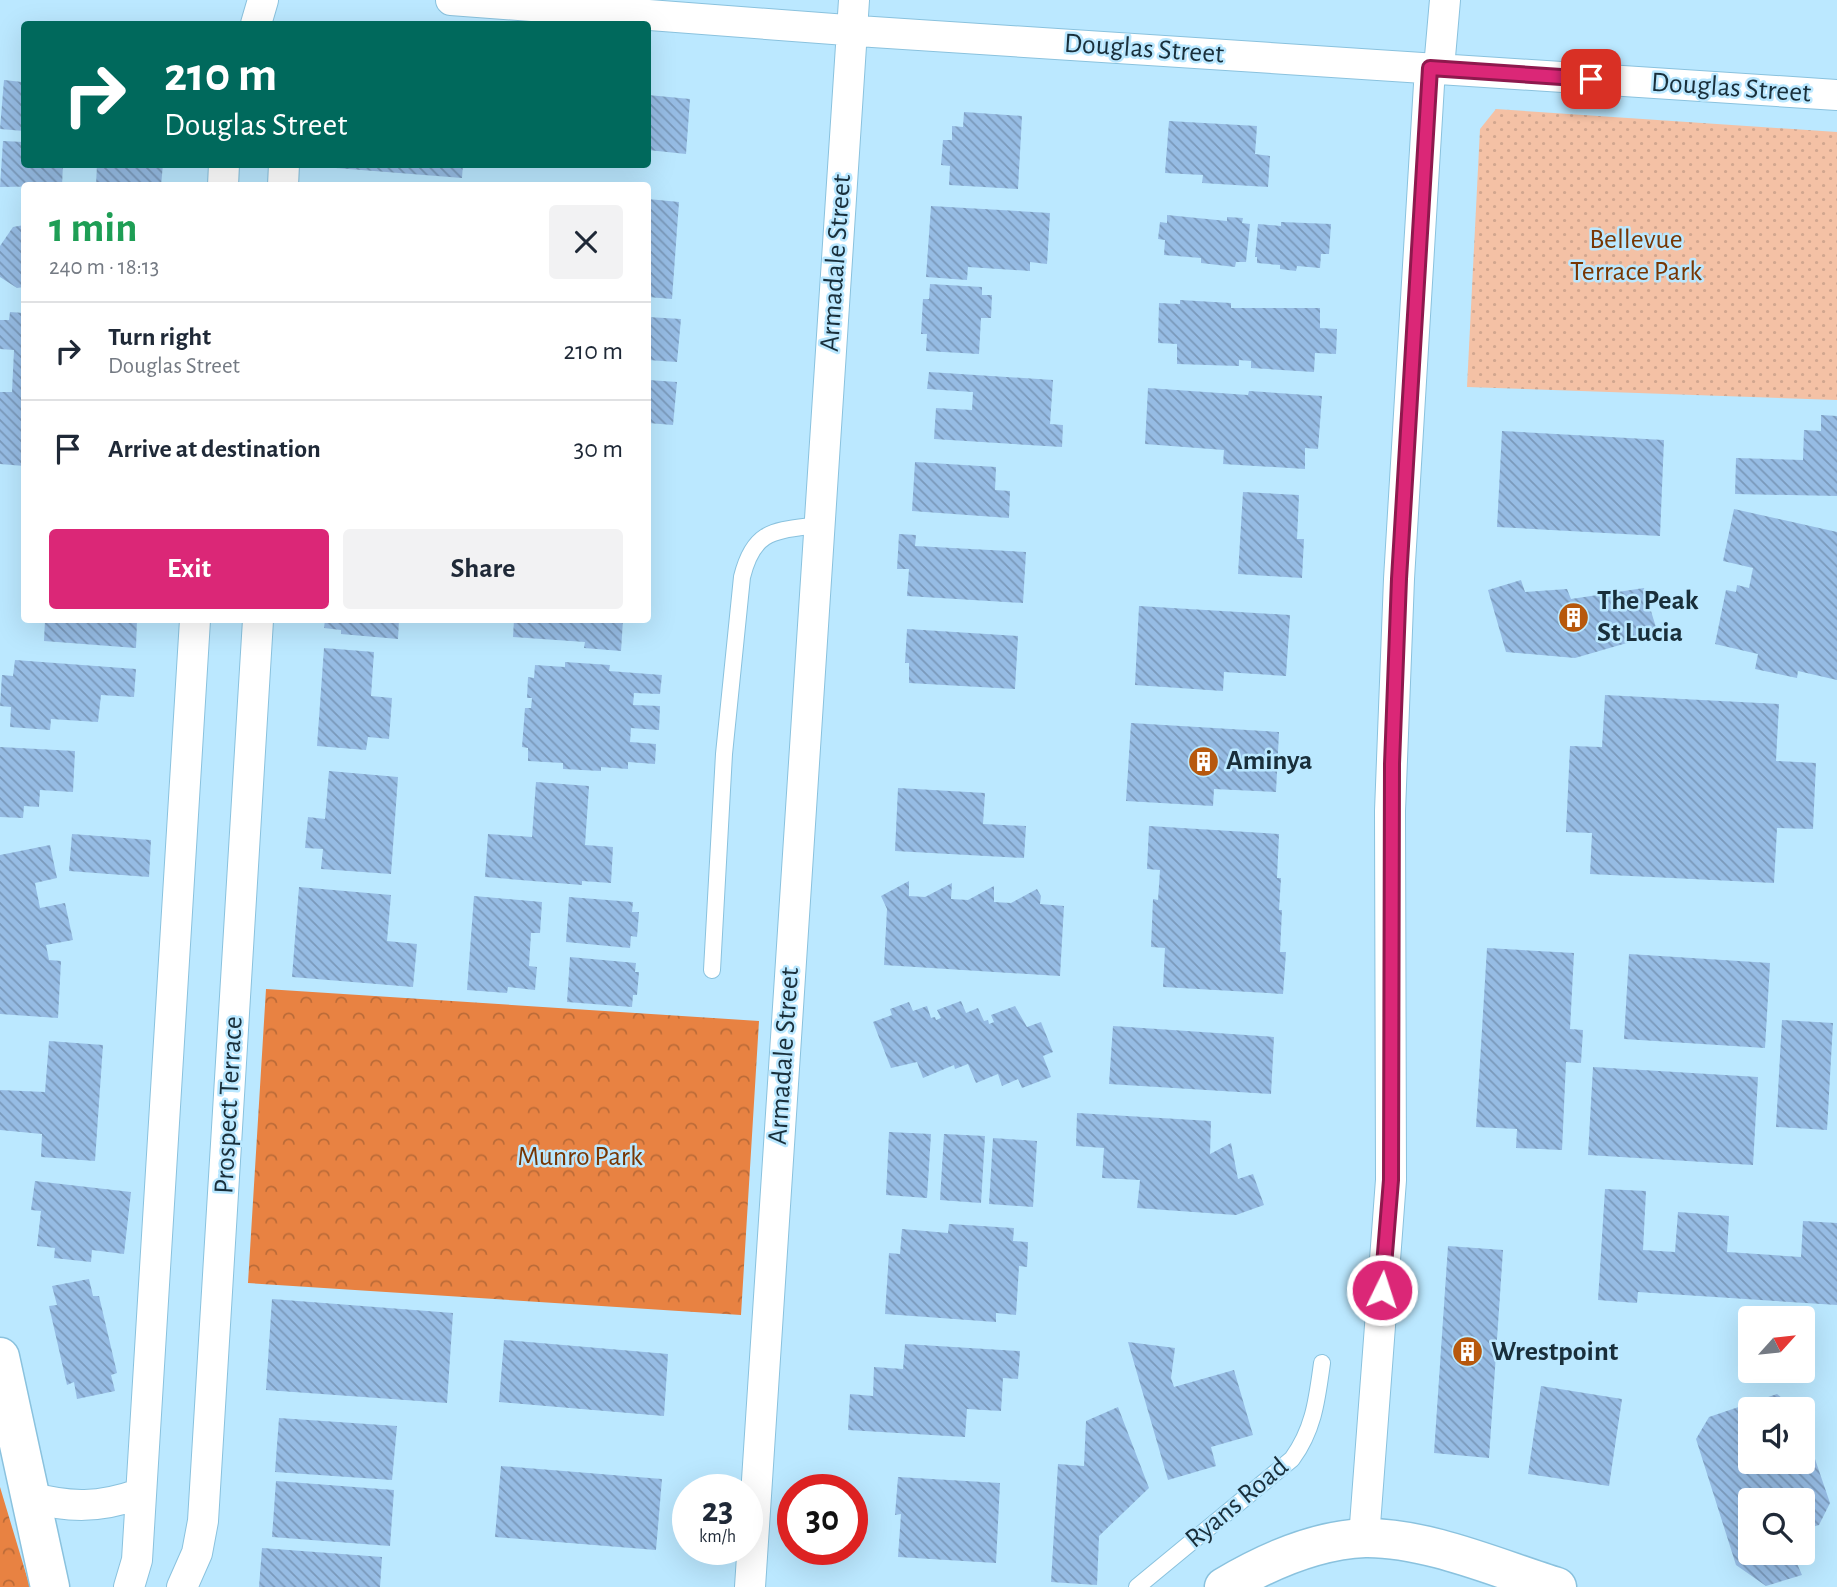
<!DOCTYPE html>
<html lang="en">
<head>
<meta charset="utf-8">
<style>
	:root { --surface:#fff; --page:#f2f2f3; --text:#1f2937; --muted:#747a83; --line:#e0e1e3; --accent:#db2777 }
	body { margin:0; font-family:"Alegreya Sans",sans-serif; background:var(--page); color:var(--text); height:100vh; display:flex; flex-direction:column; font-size:26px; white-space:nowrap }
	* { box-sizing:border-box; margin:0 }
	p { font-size:23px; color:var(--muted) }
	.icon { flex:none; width:38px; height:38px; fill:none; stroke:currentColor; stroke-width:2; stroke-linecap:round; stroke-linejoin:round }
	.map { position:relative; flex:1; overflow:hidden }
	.details { position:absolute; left:21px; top:182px; width:630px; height:441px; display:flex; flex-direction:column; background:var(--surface); border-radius:7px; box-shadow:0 7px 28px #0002 }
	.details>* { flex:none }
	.top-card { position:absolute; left:21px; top:21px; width:630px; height:147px; border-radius:7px; box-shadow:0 7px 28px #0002; background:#00695c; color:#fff; overflow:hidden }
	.needle { width:46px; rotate:63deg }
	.controls { position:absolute; left:1738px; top:1306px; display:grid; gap:14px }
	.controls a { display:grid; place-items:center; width:77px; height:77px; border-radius:7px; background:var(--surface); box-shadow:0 7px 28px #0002; font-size:35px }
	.speed { position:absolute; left:672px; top:1474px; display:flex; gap:14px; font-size:35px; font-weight:700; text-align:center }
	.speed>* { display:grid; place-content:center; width:91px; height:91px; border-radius:50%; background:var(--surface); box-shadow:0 7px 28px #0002; line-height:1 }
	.speed small { font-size:18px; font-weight:400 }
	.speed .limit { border:10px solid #d22; background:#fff; color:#111 }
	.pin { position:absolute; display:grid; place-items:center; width:60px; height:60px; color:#fff; margin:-30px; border-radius:14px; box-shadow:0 4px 10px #0006 }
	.me { position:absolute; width:77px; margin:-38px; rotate:4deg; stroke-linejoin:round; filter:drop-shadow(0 0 5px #0008) }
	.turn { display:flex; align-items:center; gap:24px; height:147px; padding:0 28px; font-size:32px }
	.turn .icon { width:91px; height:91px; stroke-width:2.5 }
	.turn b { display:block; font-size:49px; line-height:60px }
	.round { display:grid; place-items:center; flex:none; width:74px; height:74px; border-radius:7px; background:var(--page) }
	.headline { display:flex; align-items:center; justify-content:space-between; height:119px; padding:0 28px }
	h1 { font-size:42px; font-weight:700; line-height:52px; color:#1e9e55 }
	.primary-button { display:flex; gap:14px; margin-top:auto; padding:14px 28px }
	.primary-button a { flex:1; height:80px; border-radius:7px; background:var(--accent); color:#fff; font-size:28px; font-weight:700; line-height:80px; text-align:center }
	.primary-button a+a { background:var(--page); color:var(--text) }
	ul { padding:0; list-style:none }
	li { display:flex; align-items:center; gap:21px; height:98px; padding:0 28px; border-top:2px solid var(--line) }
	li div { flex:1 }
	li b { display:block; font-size:26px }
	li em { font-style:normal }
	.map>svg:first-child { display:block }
	.grass { fill:url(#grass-dots) }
	.forest { fill:url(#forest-crowns) }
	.building { fill:url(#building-back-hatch) }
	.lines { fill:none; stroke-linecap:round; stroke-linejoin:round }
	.lane-casing { stroke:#8ac2de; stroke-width:18 }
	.street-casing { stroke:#8ac2de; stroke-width:32 }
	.secondary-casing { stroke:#8ac2de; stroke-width:41 }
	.lane { stroke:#fff; stroke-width:16 }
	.street { stroke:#fff; stroke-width:30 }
	.secondary { stroke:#fff; stroke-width:38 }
	.route-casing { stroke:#8e194d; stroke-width:18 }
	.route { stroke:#db2777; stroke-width:12 }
	.labels { text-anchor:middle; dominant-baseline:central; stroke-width:5; stroke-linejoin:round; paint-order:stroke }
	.street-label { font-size:28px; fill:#192f3b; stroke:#bbe8ff }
	.park-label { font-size:28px; fill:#773603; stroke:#bbe8ff }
	.poi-label { font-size:28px; font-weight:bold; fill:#192f3b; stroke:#bbe8ff; text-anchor:start }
</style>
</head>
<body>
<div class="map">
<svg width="1837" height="1587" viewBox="0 0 1837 1587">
	<defs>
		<pattern id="grass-dots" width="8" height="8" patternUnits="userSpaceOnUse" patternTransform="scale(1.75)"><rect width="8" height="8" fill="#f4c1a5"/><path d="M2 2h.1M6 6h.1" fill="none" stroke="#d1a68f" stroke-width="1.8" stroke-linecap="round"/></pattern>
		<pattern id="forest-crowns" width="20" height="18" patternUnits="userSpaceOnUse" patternTransform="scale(1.75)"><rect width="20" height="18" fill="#e88242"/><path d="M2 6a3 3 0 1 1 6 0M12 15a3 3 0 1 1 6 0" fill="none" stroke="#bb6b38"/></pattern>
		<pattern id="building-back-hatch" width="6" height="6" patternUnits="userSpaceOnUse" patternTransform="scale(1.75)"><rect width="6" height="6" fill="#96bce4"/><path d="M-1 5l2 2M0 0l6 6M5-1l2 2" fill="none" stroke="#7a99ba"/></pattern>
	</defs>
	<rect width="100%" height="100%" fill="#bbe8ff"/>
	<path class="grass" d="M 1496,109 L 1837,132 L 1837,400 L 1467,387 L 1480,129 Z"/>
	<path class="forest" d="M 266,989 L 759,1021 L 741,1315 L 248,1283 Z
		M 0,1487 L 30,1587 L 0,1587 Z"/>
	<path class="building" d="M 22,66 L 24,131 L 0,129 L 4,80 L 22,82 Z
		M 648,95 L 690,99 L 686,154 L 648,150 Z
		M 964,112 L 1022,116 L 1018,189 L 949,185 L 950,166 L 941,165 L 943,140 L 952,140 L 952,126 L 963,127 Z
		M 1169,121 L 1257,126 L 1255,154 L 1270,156 L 1268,187 L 1202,183 L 1203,175 L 1165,173 Z
		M 3,141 L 24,142 L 24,164 L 63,164 L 62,186 L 0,187 Z
		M 97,164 L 163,164 L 161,186 L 96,186 Z
		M 337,164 L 463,164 L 462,178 L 336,168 Z
		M 648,199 L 679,202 L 672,299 L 648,297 Z
		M 931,206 L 1050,213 L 1047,264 L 1030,262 L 1030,271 L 968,267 L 967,280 L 926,277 Z
		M 1167,215 L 1227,221 L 1227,217 L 1243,218 L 1242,223 L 1250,224 L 1246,262 L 1236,262 L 1235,267 L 1201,263 L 1201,258 L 1164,255 L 1165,240 L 1158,239 L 1160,222 L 1167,223 Z
		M 1281,222 L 1331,224 L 1329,254 L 1321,254 L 1320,268 L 1297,266 L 1296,271 L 1280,269 L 1280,265 L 1257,263 L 1257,257 L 1255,257 L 1258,224 L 1281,226 Z
		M 24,225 L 24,287 L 17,288 L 0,277 L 0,246 L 13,227 Z
		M 930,284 L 982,287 L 982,295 L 992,295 L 991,318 L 981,318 L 979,354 L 926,351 L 927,334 L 921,334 L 923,299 L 929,299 Z
		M 1180,300 L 1231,303 L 1231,308 L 1320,308 L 1320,328 L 1337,329 L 1336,354 L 1315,353 L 1314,372 L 1251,368 L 1251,361 L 1239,360 L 1239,366 L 1177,364 L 1177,344 L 1158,343 L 1159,303 L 1180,304 Z
		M 10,312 L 24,313 L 24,466 L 0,464 L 0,392 L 12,392 L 14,350 L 0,349 L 0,320 L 9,320 Z
		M 648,317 L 681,319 L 677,362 L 648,360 Z
		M 929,372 L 1053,380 L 1050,424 L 1063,425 L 1062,447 L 934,439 L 936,408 L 972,410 L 973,392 L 927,389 Z
		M 648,380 L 677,382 L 673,425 L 648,423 Z
		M 1148,388 L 1248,395 L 1249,391 L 1322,396 L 1318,449 L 1305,448 L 1305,469 L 1223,464 L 1224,450 L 1145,444 Z
		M 1821,415 L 1837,416 L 1837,496 L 1735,494 L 1736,458 L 1803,460 L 1804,430 L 1821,431 Z
		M 1502,431 L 1664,440 L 1660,536 L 1497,527 Z
		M 915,462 L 996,467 L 995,490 L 1010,491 L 1009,518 L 912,511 Z
		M 1243,492 L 1299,495 L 1297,539 L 1304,539 L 1302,578 L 1238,574 Z
		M 1734,509 L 1837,532 L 1837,680 L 1798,671 L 1797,678 L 1755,669 L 1758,654 L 1715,644 L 1726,590 L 1736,592 L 1737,585 L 1749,588 L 1753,568 L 1723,561 Z
		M 899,534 L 916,535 L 915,546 L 1026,552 L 1023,603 L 907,596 L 909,569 L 897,569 Z
		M 1521,580 L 1525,592 L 1567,589 L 1571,599 L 1644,588 L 1658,634 L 1575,658 L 1506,652 L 1488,590 Z
		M 1139,606 L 1290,615 L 1286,676 L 1224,672 L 1223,691 L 1135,685 Z
		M 45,620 L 137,620 L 136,648 L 44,641 Z
		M 325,620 L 399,620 L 398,639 L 341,634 L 341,630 L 324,628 Z
		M 514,620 L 623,620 L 621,651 L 584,648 L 585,642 L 513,637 Z
		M 907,629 L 1018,636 L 1015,689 L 909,683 L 909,663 L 905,663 Z
		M 324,648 L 374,652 L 371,696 L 392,698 L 389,739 L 368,737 L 366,750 L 317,746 Z
		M 15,660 L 136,669 L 134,697 L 101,695 L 98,722 L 51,719 L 50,730 L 10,727 L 11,707 L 0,706 L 2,675 L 13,676 Z
		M 565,662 L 610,665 L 609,671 L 662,675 L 660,694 L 634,693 L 633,705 L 660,706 L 659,730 L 631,728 L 630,742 L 656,744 L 655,764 L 628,762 L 628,769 L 601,767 L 601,771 L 563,769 L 563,763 L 528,761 L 528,748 L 522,747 L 525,708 L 531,708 L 532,698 L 527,698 L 528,677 L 534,678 L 535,665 L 565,667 Z
		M 1605,695 L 1779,704 L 1776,761 L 1816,763 L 1813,829 L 1777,828 L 1774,883 L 1590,874 L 1592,833 L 1566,832 L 1570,746 L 1602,747 Z
		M 1131,723 L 1279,732 L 1276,792 L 1214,789 L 1213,806 L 1126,801 Z
		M 0,747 L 75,751 L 73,792 L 40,790 L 39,807 L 24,806 L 23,818 L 0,817 Z
		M 329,771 L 398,777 L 391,874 L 321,869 L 323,849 L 305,848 L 308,817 L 325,819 Z
		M 536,782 L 589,786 L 585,845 L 613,847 L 611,883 L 582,881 L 582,885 L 485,877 L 488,834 L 532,837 Z
		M 898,788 L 985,793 L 983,824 L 1026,826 L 1024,858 L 895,851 Z
		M 1149,826 L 1279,834 L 1277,878 L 1281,878 L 1279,910 L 1282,910 L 1280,952 L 1286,952 L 1283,994 L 1163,987 L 1165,948 L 1151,947 L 1153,899 L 1158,900 L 1160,870 L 1147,869 Z
		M 72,834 L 151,840 L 149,877 L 69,871 Z
		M 50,845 L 57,878 L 35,883 L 40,908 L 65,903 L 73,940 L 46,945 L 49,960 L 61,961 L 58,1018 L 0,1014 L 0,855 Z
		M 909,881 L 909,896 L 925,897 L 952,883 L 951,899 L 968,900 L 994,886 L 994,902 L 1011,903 L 1037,889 L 1041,896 L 1040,904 L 1064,906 L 1060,976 L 884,965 L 887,909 L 881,896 Z
		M 299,887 L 391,895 L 387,941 L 417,944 L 413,987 L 292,977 Z
		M 474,896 L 542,902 L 540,933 L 531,933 L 529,966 L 537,967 L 535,990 L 508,987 L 507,993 L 467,990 Z
		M 569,897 L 633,902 L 632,912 L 639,912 L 637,937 L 631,936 L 630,948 L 566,942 Z
		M 1487,948 L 1574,953 L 1570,1029 L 1583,1030 L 1581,1063 L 1566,1062 L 1562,1150 L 1516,1148 L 1517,1129 L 1476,1127 Z
		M 1629,954 L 1770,963 L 1765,1048 L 1624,1039 Z
		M 570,957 L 636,963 L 635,972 L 639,972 L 637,995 L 633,995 L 632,1007 L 567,1002 Z
		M 961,1001 L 966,1013 L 978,1008 L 984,1021 L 988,1020 L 989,1024 L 994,1022 L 991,1015 L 1015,1006 L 1027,1027 L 1041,1022 L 1053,1052 L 1043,1056 L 1051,1077 L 1022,1088 L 1018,1079 L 1002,1086 L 998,1074 L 976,1083 L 968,1064 L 955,1069 L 954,1065 L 923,1078 L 917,1062 L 891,1068 L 873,1022 L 892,1015 L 890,1009 L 909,1002 L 913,1011 L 927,1006 L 931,1018 L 935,1017 L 936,1020 L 941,1018 L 937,1010 Z
		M 1782,1020 L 1833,1023 L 1827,1130 L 1776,1127 Z
		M 1113,1026 L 1274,1037 L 1271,1094 L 1109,1084 Z
		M 49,1041 L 103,1045 L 95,1161 L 41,1157 L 42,1134 L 0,1130 L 0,1090 L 45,1092 Z
		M 1593,1067 L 1758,1077 L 1753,1165 L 1588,1155 Z
		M 1077,1113 L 1211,1121 L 1210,1154 L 1231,1143 L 1238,1179 L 1253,1174 L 1264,1205 L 1236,1215 L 1137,1208 L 1140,1180 L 1102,1178 L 1104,1148 L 1076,1146 Z
		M 889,1132 L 931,1134 L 927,1198 L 886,1195 Z
		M 944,1134 L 985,1136 L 981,1203 L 940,1200 Z
		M 993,1138 L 1037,1141 L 1033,1207 L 989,1204 Z
		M 35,1181 L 131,1192 L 124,1254 L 92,1250 L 91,1262 L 54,1258 L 55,1248 L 37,1246 L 41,1211 L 31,1210 Z
		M 1605,1189 L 1646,1191 L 1643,1250 L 1675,1252 L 1678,1212 L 1729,1216 L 1727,1252 L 1801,1257 L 1803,1221 L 1837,1223 L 1837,1305 L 1638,1292 L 1637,1303 L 1598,1300 Z
		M 949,1224 L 1014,1228 L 1013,1241 L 1028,1242 L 1027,1267 L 1019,1266 L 1016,1315 L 996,1313 L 996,1322 L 885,1314 L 889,1253 L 900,1254 L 902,1229 L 948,1233 Z
		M 1448,1246 L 1503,1250 L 1489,1458 L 1434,1453 Z
		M 89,1279 L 93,1296 L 99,1296 L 117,1373 L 111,1375 L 115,1391 L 77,1399 L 74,1382 L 67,1385 L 49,1306 L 57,1305 L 52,1286 Z
		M 272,1299 L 453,1313 L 447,1403 L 266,1390 Z
		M 504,1340 L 668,1354 L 664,1416 L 499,1402 Z
		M 1128,1342 L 1175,1348 L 1171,1378 L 1174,1387 L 1234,1370 L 1253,1435 L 1211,1447 L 1216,1466 L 1168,1480 Z
		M 905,1344 L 1020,1351 L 1018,1379 L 1003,1378 L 1001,1411 L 967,1409 L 965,1437 L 848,1430 L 850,1394 L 873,1396 L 874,1367 L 903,1369 Z
		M 1541,1386 L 1622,1399 L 1609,1486 L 1528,1474 Z
		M 1777,1394 L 1795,1409 L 1750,1409 L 1750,1461 L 1802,1461 L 1803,1424 L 1830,1503 L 1819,1525 L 1802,1530 L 1802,1500 L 1750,1500 L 1750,1552 L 1792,1552 L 1802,1575 L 1766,1586 L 1736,1565 L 1696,1439 L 1709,1417 Z
		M 1118,1407 L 1149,1488 L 1099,1536 L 1097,1585 L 1051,1582 L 1058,1464 L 1084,1466 L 1086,1421 Z
		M 279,1418 L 397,1426 L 392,1480 L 275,1472 Z
		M 501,1466 L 662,1479 L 656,1550 L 495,1537 Z
		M 898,1477 L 1000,1483 L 996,1563 L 898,1557 L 901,1514 L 895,1515 Z
		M 276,1481 L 394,1490 L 390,1546 L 272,1537 Z
		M 262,1548 L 382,1557 L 380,1587 L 259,1587 Z"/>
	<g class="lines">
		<defs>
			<path id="lane" d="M 712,970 L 724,754 L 742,577 C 754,529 774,531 819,525
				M 1137,1587 L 1292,1459 C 1314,1429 1317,1399 1322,1363"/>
			<path id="street" d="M 451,0 L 873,32 L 1837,95
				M 256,24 L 263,0
				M 1439,68 L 1445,0
				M 223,186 L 224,164
				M 283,186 L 284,164
				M 30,1497 C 69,1508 100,1508 139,1494
				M 1364,1538 L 1391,1180 L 1390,811 L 1399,579 L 1430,68
				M 129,1587 L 137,1560 L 195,620
				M 182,1587 L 197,1553 L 203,1521 L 258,620
				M 750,1587 L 854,0"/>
			<path id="secondary" d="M 0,1357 L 50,1587
				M 1224,1587 C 1266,1562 1315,1540 1365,1538 C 1426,1537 1499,1569 1557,1587"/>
		</defs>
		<use href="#lane" class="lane-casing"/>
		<use href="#street" class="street-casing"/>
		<use href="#secondary" class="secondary-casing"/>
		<use href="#lane" class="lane"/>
		<use href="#street" class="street"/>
		<use href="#secondary" class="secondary"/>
	</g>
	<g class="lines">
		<defs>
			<path id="route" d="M 1382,1290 L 1391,1180 L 1392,764 L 1399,579 L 1430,68 L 1591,79"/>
		</defs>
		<use href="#route" class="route-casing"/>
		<use href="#route" class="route"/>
	</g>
	<defs>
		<symbol id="building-disc" viewBox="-11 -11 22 22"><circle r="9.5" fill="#b7580d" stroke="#bbe8ff"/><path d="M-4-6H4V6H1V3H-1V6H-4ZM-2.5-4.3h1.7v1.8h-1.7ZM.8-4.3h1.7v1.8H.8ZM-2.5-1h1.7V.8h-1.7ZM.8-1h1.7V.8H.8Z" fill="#fff"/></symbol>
	</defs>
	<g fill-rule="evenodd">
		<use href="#building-disc" x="1556" y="600" width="35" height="35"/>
		<use href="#building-disc" x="1186" y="744" width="35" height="35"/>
		<use href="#building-disc" x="1450" y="1334" width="35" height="35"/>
	</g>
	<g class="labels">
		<g class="street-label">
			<text transform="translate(1144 49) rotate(4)">Douglas Street</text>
			<text transform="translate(1731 88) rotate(4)">Douglas Street</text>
			<text transform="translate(836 263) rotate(-86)">Armadale Street</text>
			<text transform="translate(784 1056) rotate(-86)">Armadale Street</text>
			<text transform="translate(229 1105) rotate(-87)">Prospect Terrace</text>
			<text transform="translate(1237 1503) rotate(-40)">Ryans Road</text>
		</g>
		<g class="park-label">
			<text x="1636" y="240">Bellevue<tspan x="1636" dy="32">Terrace Park</tspan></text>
			<text x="580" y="1157">Munro Park</text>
		</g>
		<g class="poi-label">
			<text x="1597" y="601">The Peak<tspan x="1597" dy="32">St Lucia</tspan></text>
			<text x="1226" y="761">Aminya</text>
			<text x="1491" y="1352">Wrestpoint</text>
		</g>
	</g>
</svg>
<div class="controls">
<a><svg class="needle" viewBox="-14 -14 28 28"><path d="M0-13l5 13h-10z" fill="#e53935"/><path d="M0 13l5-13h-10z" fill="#747a83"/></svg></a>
<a><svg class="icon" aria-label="sound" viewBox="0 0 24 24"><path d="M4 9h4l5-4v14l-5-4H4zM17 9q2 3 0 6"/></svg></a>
<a><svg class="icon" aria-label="search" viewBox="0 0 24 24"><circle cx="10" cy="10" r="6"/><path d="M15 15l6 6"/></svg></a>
</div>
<div class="speed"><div>23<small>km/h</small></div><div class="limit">30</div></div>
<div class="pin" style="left:1591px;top:79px;background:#d93025"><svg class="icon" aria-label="arrive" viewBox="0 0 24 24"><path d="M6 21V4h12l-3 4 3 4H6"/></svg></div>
<svg class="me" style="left:1382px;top:1290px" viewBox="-20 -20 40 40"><circle r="17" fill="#db2777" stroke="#fff" stroke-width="3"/><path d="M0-11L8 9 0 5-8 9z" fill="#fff"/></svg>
<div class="top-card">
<div class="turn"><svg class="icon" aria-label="right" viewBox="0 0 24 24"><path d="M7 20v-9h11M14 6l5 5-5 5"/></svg><div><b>210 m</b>Douglas Street</div></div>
</div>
<section class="details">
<div class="headline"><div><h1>1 min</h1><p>240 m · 18:13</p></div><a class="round"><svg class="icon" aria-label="close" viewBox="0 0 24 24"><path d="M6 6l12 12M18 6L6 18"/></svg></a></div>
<ul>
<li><svg class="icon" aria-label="right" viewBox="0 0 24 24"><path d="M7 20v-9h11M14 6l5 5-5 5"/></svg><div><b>Turn right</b><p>Douglas Street</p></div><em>210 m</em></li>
<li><svg class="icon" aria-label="arrive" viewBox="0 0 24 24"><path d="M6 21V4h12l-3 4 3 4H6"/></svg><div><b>Arrive at destination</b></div><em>30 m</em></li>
</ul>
<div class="primary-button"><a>Exit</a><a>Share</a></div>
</section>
</div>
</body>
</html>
